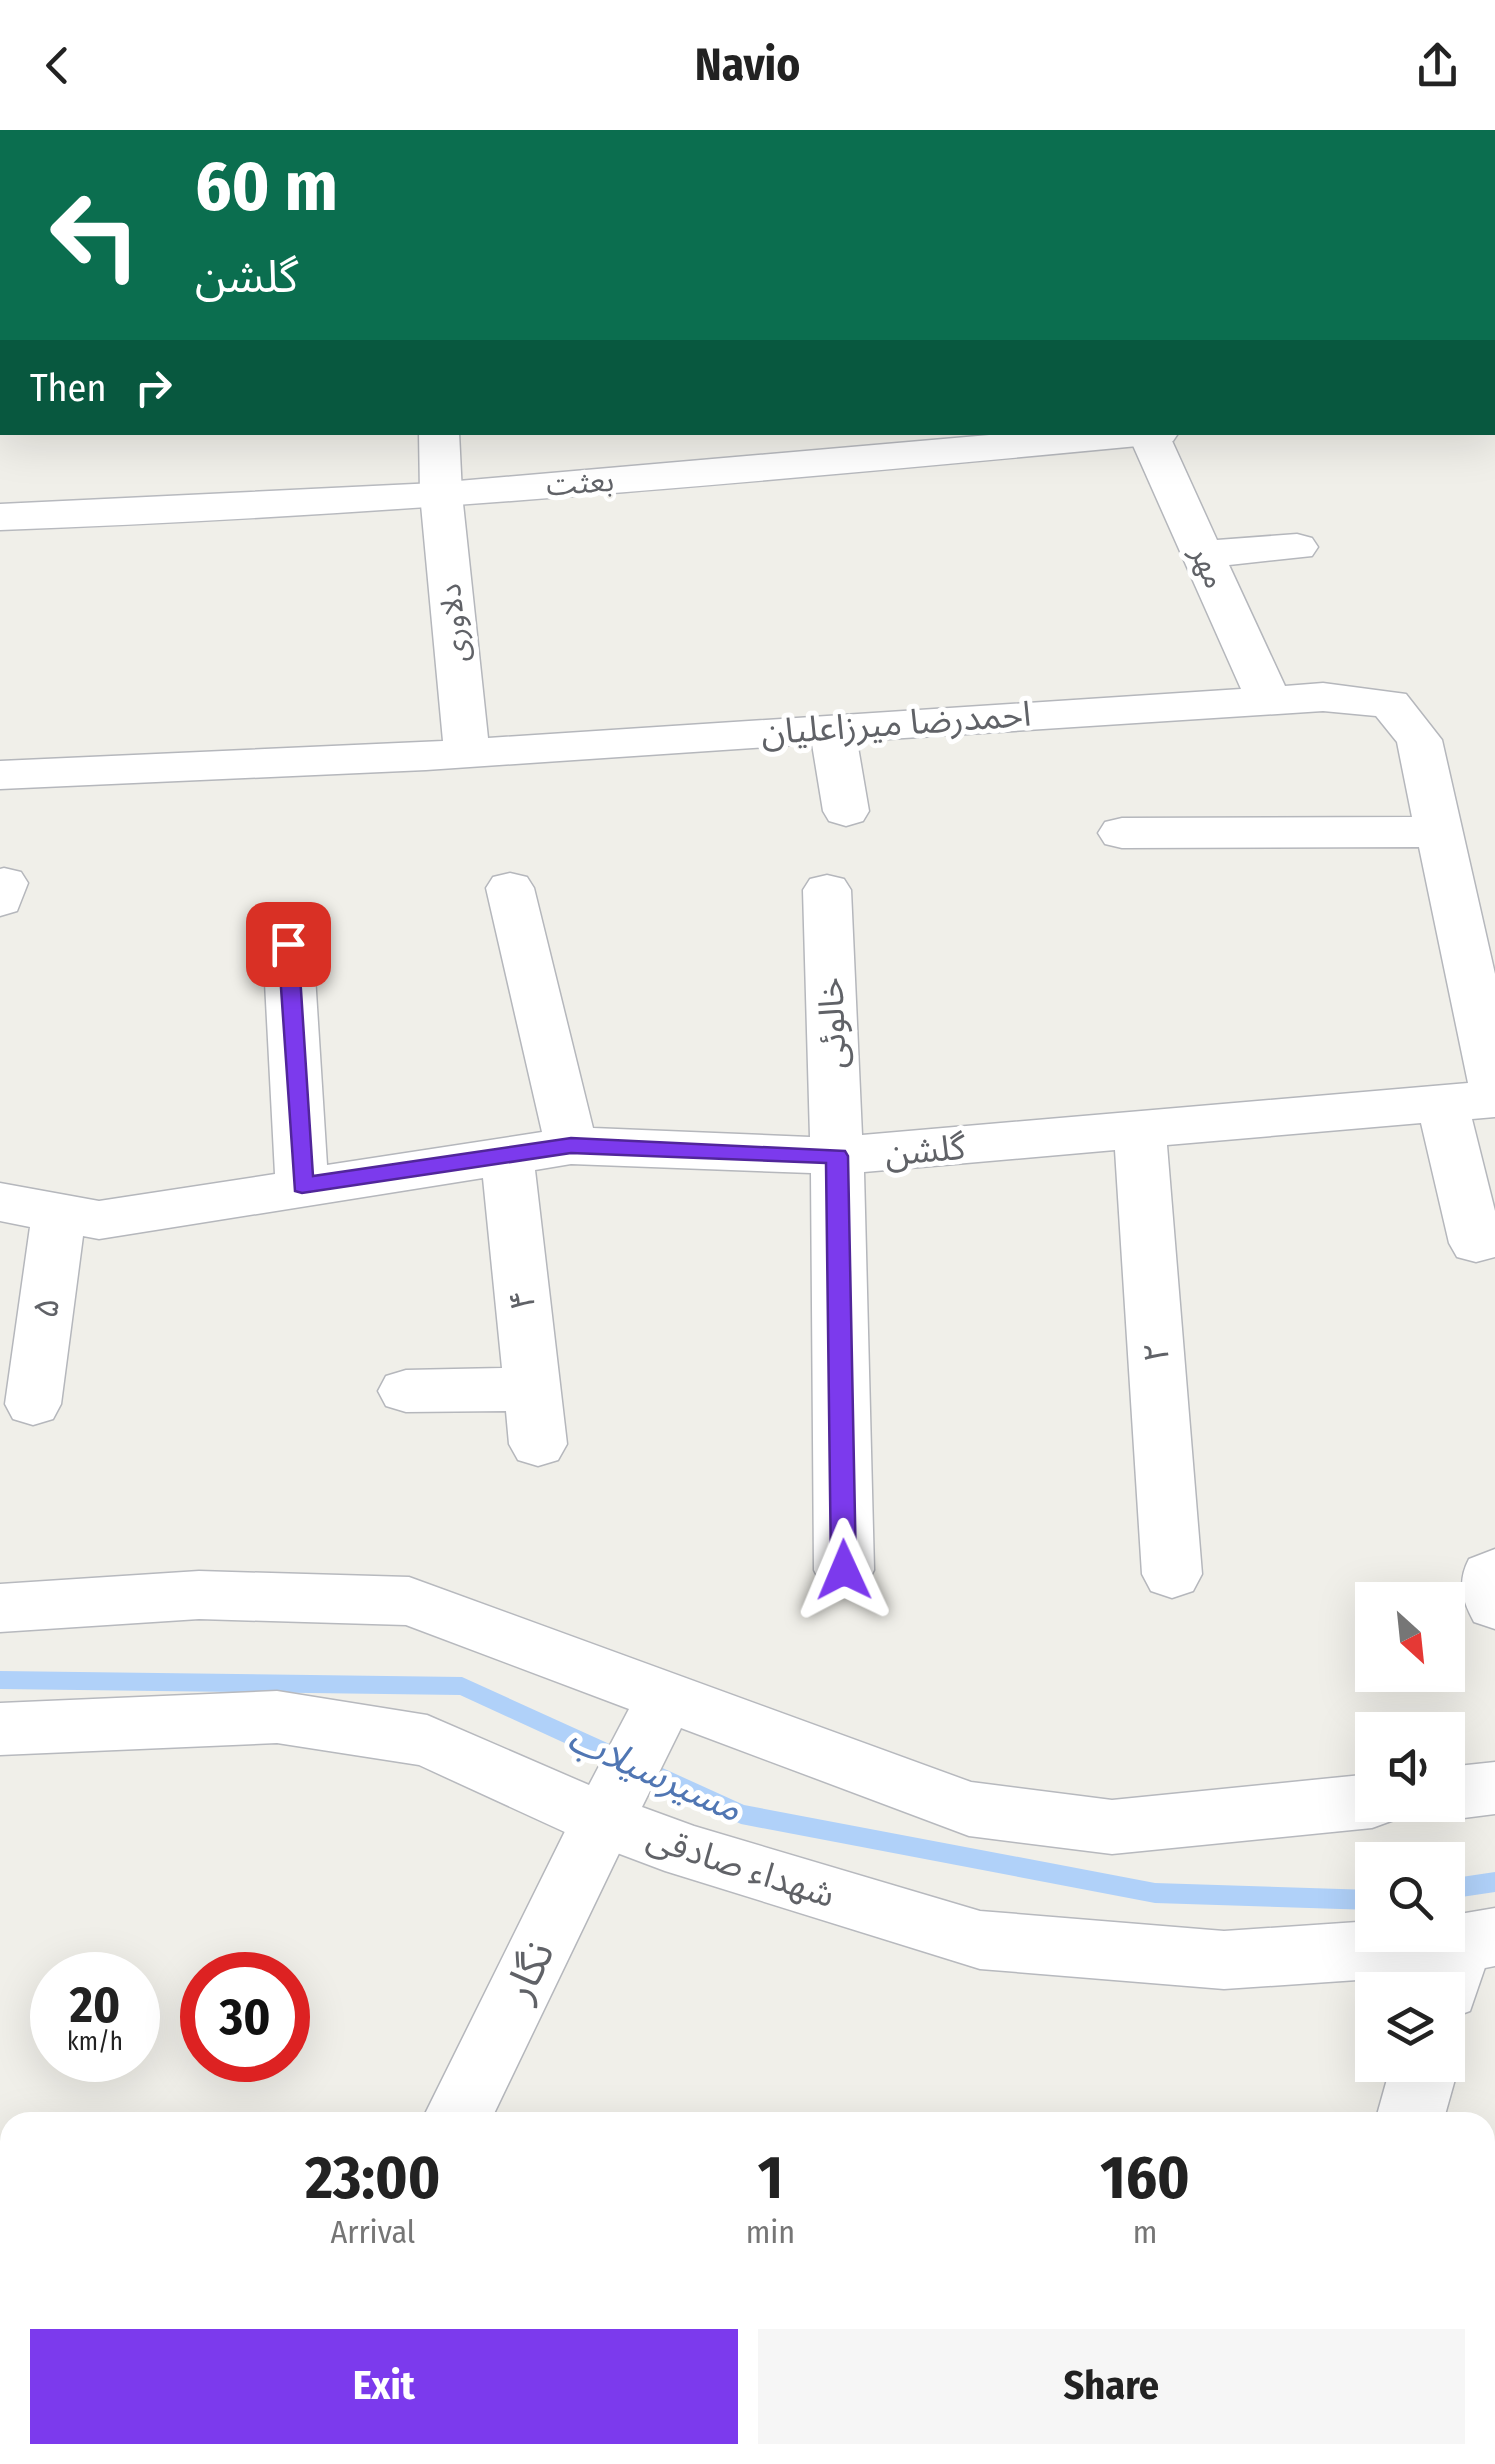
<!DOCTYPE html>
<html lang="en">
<head>
<meta charset="utf-8">
<style>
	:root { --surface:#fff; --page:#f6f6f6; --text:#222; --muted:#767676; --accent:#7c3aed }
	body { margin:0; font-family:"Fira Sans Condensed","Noto Sans Arabic",sans-serif; background:var(--page); color:var(--text); height:100vh; display:flex; flex-direction:column; font-size:38px; white-space:nowrap }
	* { box-sizing:border-box; margin:0 }
	p { font-size:32px; color:var(--muted) }
	.icon { flex:none; width:55px; height:55px; fill:none; stroke:currentColor; stroke-width:2; stroke-linecap:round; stroke-linejoin:round }
	.map { position:relative; flex:1; overflow:hidden }
	.side { position:absolute; left:0px; top:1982px; width:1495px; height:352px; display:flex; flex-direction:column; background:var(--surface); border-radius:30px 30px 0 0; box-shadow:0 10px 40px #0002 }
	.side>* { flex:none }
	.banner { position:absolute; left:0px; top:0px; width:1495px; height:305px; box-shadow:0 10px 40px #0002; background:#0b6e4f; color:#fff; overflow:hidden }
	.needle { width:65px; rotate:153deg }
	.buttons { position:absolute; left:1355px; top:1452px; display:grid; gap:20px }
	.buttons a { display:grid; place-items:center; width:110px; height:110px; border-radius:0px; background:var(--surface); box-shadow:0 10px 40px #0002; font-size:50px }
	.speed { position:absolute; left:30px; top:1822px; display:flex; gap:20px; font-size:50px; font-weight:700; text-align:center }
	.speed>* { display:grid; place-content:center; width:130px; height:130px; border-radius:50%; background:var(--surface); box-shadow:0 10px 40px #0002; line-height:1 }
	.speed small { font-size:25px; font-weight:400 }
	.speed .limit { border:15px solid #d22; background:#fff; color:#111 }
	.pin { position:absolute; display:grid; place-items:center; width:85px; height:85px; color:#fff; margin:-42px; border-radius:20px; box-shadow:0 5px 15px #0006 }
	.me { position:absolute; width:110px; margin:-55px; rotate:359deg; stroke-linejoin:round; filter:drop-shadow(0 0 8px #0008) }
	.turn { display:flex; align-items:center; gap:35px; height:210px; padding:0 30px; font-size:45px }
	.turn .icon { width:130px; height:130px; stroke-width:2.5 }
	.turn b { display:block; font-size:70px; line-height:85px }
	.then { display:flex; align-items:center; height:95px; padding:0 30px; background:#0003; gap:20px; font-size:38px }
	.eta { display:flex; justify-content:space-evenly; align-items:center; height:170px; text-align:center }
	.eta b { font-size:60px; font-weight:700; line-height:70px }
	.cta { display:flex; gap:20px; margin-top:auto; padding:20px 30px }
	.cta a { flex:1; height:115px; border-radius:0px; background:var(--accent); color:#fff; font-size:40px; font-weight:700; line-height:115px; text-align:center }
	.cta a+a { background:var(--page); color:var(--text) }
	header { display:flex; justify-content:space-between; align-items:center; height:130px; padding:0 30px; background:var(--surface); font-size:45px; font-weight:700 }
	.map>svg:first-child { display:block }
	.lines { fill:none; stroke-linecap:round; stroke-linejoin:round }
	.stream { fill:#b0d1f9; fill-rule:evenodd }
	.street-casing { stroke:#b5b7bc; stroke-width:3 }
	.secondary-casing { stroke:#b7b9be; stroke-width:3 }
	.street { fill:#fff; fill-rule:evenodd }
	.secondary { fill:#fff; fill-rule:evenodd }
	.route { fill:#7c3aed; stroke:#51269a; stroke-width:2.5 }
	.labels { text-anchor:middle; dominant-baseline:central; stroke-width:10; stroke-linejoin:round; paint-order:stroke }
	.far-street-label { font-size:30px; fill:#606267; stroke:#fff }
	.street-label { font-size:35px; fill:#606267; stroke:#fff }
	.water-label { font-size:38px; font-style:italic; fill:#5076b3; stroke:#fff }
	.near-street-label { font-size:42px; fill:#606267; stroke:#fff }
</style>
</head>
<body>
<header><svg class="icon" aria-label="back" viewBox="0 0 24 24"><path d="M15 5l-7 7 7 7"/></svg>Navio<svg class="icon" aria-label="share" viewBox="0 0 24 24"><path d="M12 15V3M7 8l5-5 5 5M5 13v7h14v-7"/></svg></header>
<div class="map">
<svg width="1495" height="2334" viewBox="0 0 1495 2334">
	<rect width="100%" height="100%" fill="#f0efe9"/>
	<g class="lines">
		<path class="stream" d="M 0,1541 L 462,1547 L 744,1675 L 1155,1753 L 1372,1760 L 1372,1780 L 1155,1773 L 741,1694 L 460,1565 L 0,1559 Z
			M 1495,1742 L 1495,1762 L 1448,1769 L 1448,1749 Z"/>
		<defs>
			<path id="street" d="M 411,0 L 447,0 L 447,2 L 411,2 Z
				M 1003,0 L 1039,0 L 1040,2 L 1004,2 Z
				M 1495,12 L 1495,34 L 1492,35 L 1492,13 Z
				M 0,105 L 2,105 L 2,127 L 0,127 Z
				M 419,302 L 459,302 L 462,364 L 488,608 L 1241,559 L 1127,302 L 1168,302 L 1217,410 L 1297,404 L 1312,408 L 1318,417 L 1312,426 L 1229,435 L 1285,556 L 1323,553 L 1406,564 L 1442,610 L 1495,844 L 1495,987 L 1472,989 L 1495,1081 L 1495,1127 L 1476,1132 L 1457,1127 L 1449,1113 L 1421,993 L 1167,1015 L 1202,1444 L 1193,1461 L 1172,1468 L 1151,1461 L 1142,1444 L 1115,1020 L 864,1042 L 874,1440 L 865,1457 L 844,1464 L 823,1457 L 814,1440 L 811,1043 L 571,1034 L 535,1040 L 567,1314 L 558,1330 L 538,1336 L 518,1330 L 509,1314 L 506,1281 L 406,1282 L 386,1276 L 378,1261 L 386,1246 L 406,1240 L 502,1238 L 483,1048 L 99,1109 L 83,1106 L 61,1274 L 53,1289 L 33,1295 L 13,1289 L 5,1274 L 30,1097 L 0,1091 L 0,1053 L 99,1071 L 275,1044 L 263,814 L 271,803 L 288,798 L 305,803 L 313,814 L 327,1035 L 542,1002 L 486,758 L 493,747 L 510,743 L 527,747 L 534,758 L 593,998 L 810,1007 L 803,760 L 810,749 L 827,745 L 844,749 L 851,760 L 862,1005 L 1468,953 L 1419,717 L 1122,718 L 1105,714 L 1098,703 L 1105,692 L 1122,688 L 1412,687 L 1397,612 L 1376,586 L 1323,581 L 857,611 L 869,681 L 863,691 L 846,696 L 829,691 L 823,681 L 812,614 L 426,640 L 0,659 L 0,631 L 443,611 L 420,364 Z
				M 4,738 L 21,742 L 28,753 L 17,781 L 0,786 L 0,739 Z
				M 1495,1419 L 1495,1499 L 1474,1492 C 1462,1470 1457,1452 1469,1429 Z
				M 603,1663 L 626,1671 L 635,1690 L 490,1992 L 421,1992 L 580,1671 Z
				M 1460,1785 L 1483,1794 L 1493,1814 L 1470,1881 L 1448,1889 L 1448,1860 L 1414,1860 L 1431,1805 L 1448,1805 L 1448,1790 Z
				M 1448,1913 L 1459,1935 L 1443,1992 L 1375,1992 L 1391,1935 L 1448,1935 Z
				M 4,2016 L 10,2018 L 10,2083 L 0,2079 L 0,2017 Z
				M 258,2325 L 332,2325 L 328,2334 L 254,2334 Z
				M 713,2325 L 808,2325 L 812,2334 L 717,2334 Z
				M 1278,2325 L 1352,2325 L 1349,2334 L 1275,2334 Z"/>
			<path id="secondary" d="M 1492,259 L 1495,259 L 1495,283 L 1492,283 Z
				M 1023,302 L 1179,302 L 1173,311 L 1159,314 C 773,351 388,386 0,400 L 0,374 L 435,353 Z
				M 199,1441 L 409,1447 L 971,1652 L 1112,1670 L 1372,1644 L 1372,1675 L 1402,1675 L 1394,1690 L 1372,1698 L 1112,1724 L 969,1706 L 681,1598 L 642,1677 L 694,1696 L 980,1781 L 1224,1801 L 1372,1791 L 1372,1805 L 1448,1805 L 1448,1786 L 1495,1778 L 1495,1836 L 1460,1843 L 1224,1859 L 980,1839 L 665,1741 L 580,1709 L 419,1635 L 277,1613 L 0,1625 L 0,1573 L 277,1561 L 427,1585 L 589,1655 L 629,1579 L 406,1495 L 199,1489 L 0,1502 L 0,1454 Z
				M 1495,1632 L 1495,1684 L 1448,1690 L 1426,1682 L 1422,1675 L 1448,1675 L 1448,1637 Z"/>
		</defs>
		<use href="#street" class="street-casing"/>
		<use href="#secondary" class="secondary-casing"/>
		<use href="#street" class="street"/>
		<use href="#secondary" class="secondary"/>
	</g>
	<path class="route" d="M 288,807 L 298,814 L 313,1046 L 571,1008 L 845,1021 L 848,1026 L 856,1440 L 852,1447 L 835,1447 L 831,1440 L 826,1033 L 571,1023 L 302,1063 L 295,1061 L 278,814 Z"/>
	<g class="labels">
		<g class="far-street-label">
			<text transform="translate(580 353) rotate(-4)">بعثت</text>
			<text transform="translate(1208 437) rotate(66)">مهر</text>
			<text transform="translate(454 493) rotate(-96)">دلاوری</text>
		</g>
		<g class="street-label">
			<text transform="translate(896 593) rotate(-4)">احمدرضا میرزاعلیان</text>
			<text transform="translate(832 893) rotate(-92)">خالوئی</text>
			<text transform="translate(925 1020) rotate(-5)">گلشن</text>
			<text transform="translate(522 1170) rotate(-96)">۴</text>
			<text transform="translate(46 1178) rotate(-82)">۵</text>
			<text transform="translate(1156 1222) rotate(-94)">۲</text>
			<text transform="translate(741 1736) rotate(18)">شهداء صادقی</text>
		</g>
		<g class="water-label">
			<text transform="translate(655 1643) rotate(24)">مسیرسیلاب</text>
		</g>
		<g class="near-street-label">
			<text transform="translate(529 1841) rotate(-64)">نگار</text>
		</g>
	</g>
</svg>
<div class="buttons">
<a><svg class="needle" viewBox="-14 -14 28 28"><path d="M0-13l5 13h-10z" fill="#e53935"/><path d="M0 13l5-13h-10z" fill="#767676"/></svg></a>
<a><svg class="icon" aria-label="sound" viewBox="0 0 24 24"><path d="M4 9h4l5-4v14l-5-4H4zM17 9q2 3 0 6"/></svg></a>
<a><svg class="icon" aria-label="search" viewBox="0 0 24 24"><circle cx="10" cy="10" r="6"/><path d="M15 15l6 6"/></svg></a>
<a><svg class="icon" aria-label="layers" viewBox="0 0 24 24"><path d="M12 4l9 5-9 5-9-5zM3 14l9 5 9-5"/></svg></a>
</div>
<div class="speed"><div>20<small>km/h</small></div><div class="limit">30</div></div>
<div class="pin" style="left:288px;top:814px;background:#d93025"><svg class="icon" aria-label="arrive" viewBox="0 0 24 24"><path d="M6 21V4h12l-3 4 3 4H6"/></svg></div>
<svg class="me" style="left:844px;top:1440px" viewBox="-20 -20 40 40"><path d="M0-17L14 15 0 8-14 15z" fill="#7c3aed" stroke="#fff" stroke-width="4"/></svg>
<div class="banner">
<div class="turn"><svg class="icon" aria-label="left" viewBox="0 0 24 24"><path d="M17 20v-9H6M10 6l-5 5 5 5"/></svg><div><b>60 m</b>گلشن</div></div>
<div class="then">Then<svg class="icon" aria-label="right" viewBox="0 0 24 24"><path d="M7 20v-9h11M14 6l5 5-5 5"/></svg></div>
</div>
<section class="side">
<div class="eta">
<div><b>23:00</b><p>Arrival</p></div>
<div><b>1</b><p>min</p></div>
<div><b>160</b><p>m</p></div>
</div>
<div class="cta"><a>Exit</a><a>Share</a></div>
</section>
</div>
</body>
</html>
